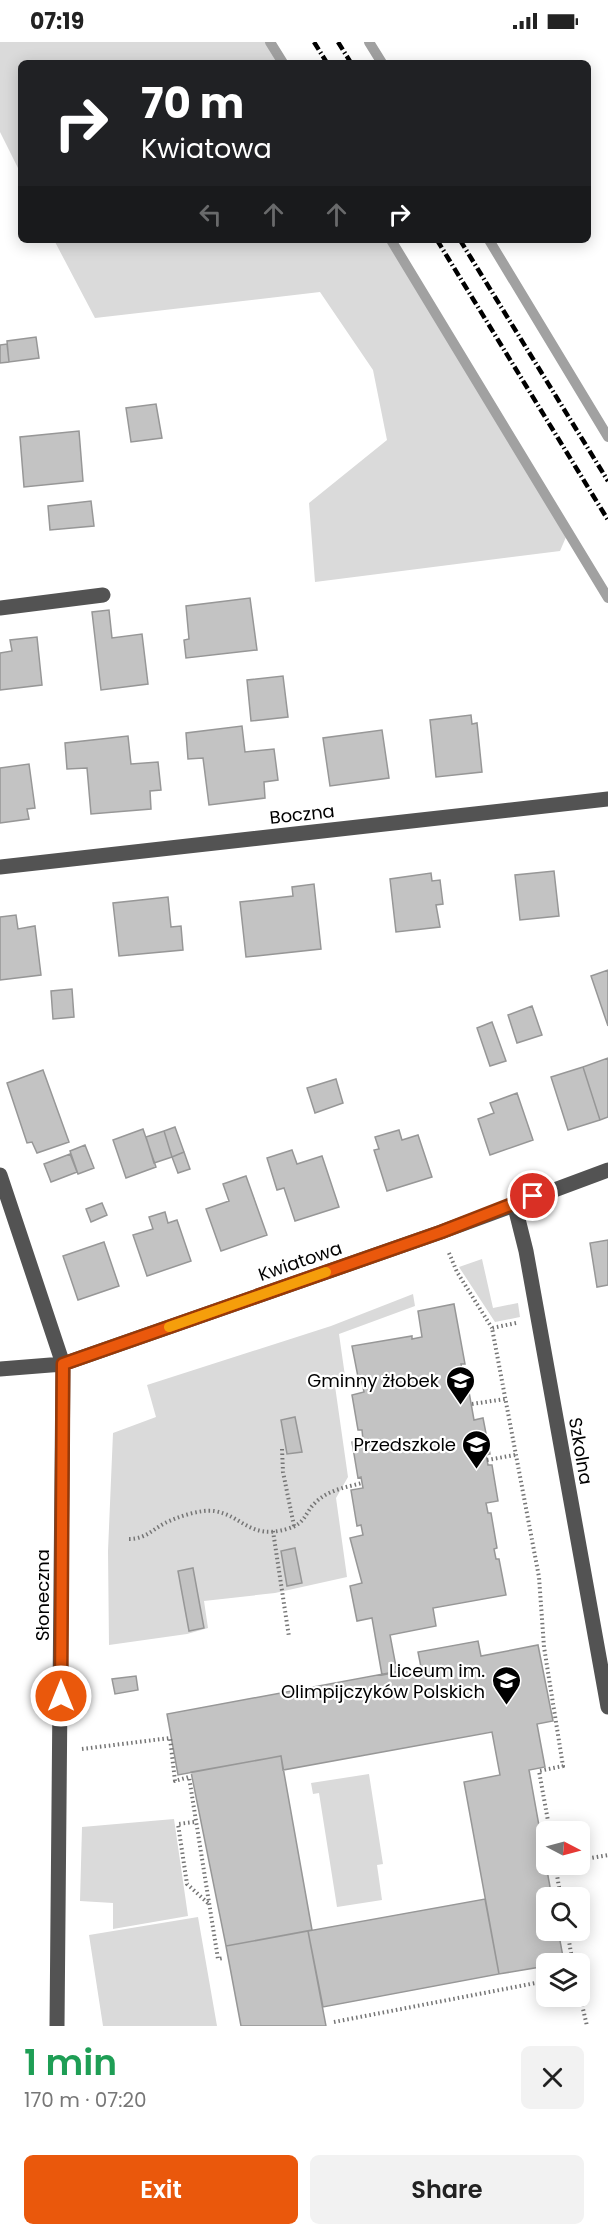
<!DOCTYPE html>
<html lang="en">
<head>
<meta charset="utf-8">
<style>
	:root { --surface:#fff; --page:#f2f2f2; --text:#222; --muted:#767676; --accent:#ea580c }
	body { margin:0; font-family:Poppins,sans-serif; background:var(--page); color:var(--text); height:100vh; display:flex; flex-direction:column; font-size:22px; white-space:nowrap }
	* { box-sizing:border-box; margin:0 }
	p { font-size:20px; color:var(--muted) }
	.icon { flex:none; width:33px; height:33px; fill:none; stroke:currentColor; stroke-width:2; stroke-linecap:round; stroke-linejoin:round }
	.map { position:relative; height:1984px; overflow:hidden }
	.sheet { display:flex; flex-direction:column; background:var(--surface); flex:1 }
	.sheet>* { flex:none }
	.top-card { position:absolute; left:18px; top:18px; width:573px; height:183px; border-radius:9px; box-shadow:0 3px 15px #0003; background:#202124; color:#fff; overflow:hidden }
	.needle { width:39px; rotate:96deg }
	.buttons { position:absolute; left:536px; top:1779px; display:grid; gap:12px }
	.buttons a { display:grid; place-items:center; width:54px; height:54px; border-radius:9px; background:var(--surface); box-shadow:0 3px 15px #0003; font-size:30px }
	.pin { position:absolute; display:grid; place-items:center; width:51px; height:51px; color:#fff; margin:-26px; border:3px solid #fff; border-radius:50%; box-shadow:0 2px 6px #0007 }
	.me { position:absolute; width:66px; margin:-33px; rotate:0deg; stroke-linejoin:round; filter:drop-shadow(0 0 4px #0008) }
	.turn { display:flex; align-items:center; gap:21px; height:126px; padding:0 24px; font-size:27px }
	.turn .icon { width:78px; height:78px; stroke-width:2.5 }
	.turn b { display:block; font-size:42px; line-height:51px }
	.lanes { display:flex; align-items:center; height:57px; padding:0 24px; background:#0003; justify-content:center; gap:30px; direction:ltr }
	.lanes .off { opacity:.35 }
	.round { display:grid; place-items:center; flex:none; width:63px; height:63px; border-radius:9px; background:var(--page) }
	.headline { display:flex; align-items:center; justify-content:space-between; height:102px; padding:0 24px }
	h1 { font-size:36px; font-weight:600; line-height:45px; color:#1e9e55 }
	.primary-button { display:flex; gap:12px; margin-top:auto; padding:12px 24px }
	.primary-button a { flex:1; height:69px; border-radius:9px; background:var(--accent); color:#fff; font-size:24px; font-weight:600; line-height:69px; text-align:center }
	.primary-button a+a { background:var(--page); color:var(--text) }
	.status { display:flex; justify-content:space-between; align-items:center; height:42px; padding:0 30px; background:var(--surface); direction:ltr }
	.status svg { height:16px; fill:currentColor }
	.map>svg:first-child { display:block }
	.green { fill:#dadada }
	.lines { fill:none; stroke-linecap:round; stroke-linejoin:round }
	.stream { stroke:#a1a1a1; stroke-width:10 }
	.building { fill:#c3c3c3; stroke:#979797; stroke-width:1.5 }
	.path { stroke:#757575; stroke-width:4; stroke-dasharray:1.5 3; stroke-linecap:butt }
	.minor { stroke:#535353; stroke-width:15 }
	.rail { stroke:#000; stroke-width:4.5; stroke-dasharray:9 3 1.5 3; stroke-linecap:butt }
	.route-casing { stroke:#983908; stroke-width:15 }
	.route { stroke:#ea580c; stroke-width:10 }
	.slow { stroke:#f59e0b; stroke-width:10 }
	.labels { text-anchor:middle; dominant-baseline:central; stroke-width:4.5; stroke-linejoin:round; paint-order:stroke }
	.street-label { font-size:18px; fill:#000; stroke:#fff }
	.poi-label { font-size:18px; fill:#000; stroke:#fff; text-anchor:end }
</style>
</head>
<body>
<div class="status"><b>07:19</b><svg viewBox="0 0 49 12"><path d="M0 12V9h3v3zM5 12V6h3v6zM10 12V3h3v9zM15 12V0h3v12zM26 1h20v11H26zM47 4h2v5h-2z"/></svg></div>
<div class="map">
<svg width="608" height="1984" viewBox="0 0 608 1984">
	<rect width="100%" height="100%" fill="#fff"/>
	<path class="green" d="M 0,0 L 275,0 L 288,21 L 21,21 L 21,132 L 0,90 Z
		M 54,198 L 395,198 L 566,495 L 560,509 L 315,540 L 309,461 L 387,398 L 373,328 L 320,250 L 95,276 Z
		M 482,1217 L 493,1266 L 518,1261 L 520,1275 L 495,1280 L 459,1225 Z
		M 413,1252 L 415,1264 L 339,1292 L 346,1341 L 335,1344 L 348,1435 L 336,1456 L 347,1535 L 275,1551 L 204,1559 L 208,1586 L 187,1592 L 109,1603 L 108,1509 L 113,1391 L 156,1375 L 147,1343 L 331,1284 Z
		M 369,1732 L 383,1822 L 377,1823 L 382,1858 L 337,1865 L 319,1751 L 313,1752 L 311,1741 Z
		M 174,1777 L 188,1874 L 113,1887 L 113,1861 L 80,1859 L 82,1785 Z
		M 198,1875 L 217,1984 L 103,1984 L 89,1893 Z"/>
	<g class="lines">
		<path class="stream" d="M 270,0 L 283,21
			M 369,0 L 382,21
			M 391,198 L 608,556
			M 489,198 L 608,395"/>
	</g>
	<path class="building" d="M 36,295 L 39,316 L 9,320 L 7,299 Z
		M 7,302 L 9,320 L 0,321 L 0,303 Z
		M 156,362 L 162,396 L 131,400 L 126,366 Z
		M 79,389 L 83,439 L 24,445 L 20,395 Z
		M 91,459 L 94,484 L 50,488 L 48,464 Z
		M 250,556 L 257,608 L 186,616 L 184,598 L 189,597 L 186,564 Z
		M 109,568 L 112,596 L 142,592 L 148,642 L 101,648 L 92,570 Z
		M 37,595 L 42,643 L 0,648 L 0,611 L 12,609 L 10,598 Z
		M 283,634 L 288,675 L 251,679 L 247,638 Z
		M 471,673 L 472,682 L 477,681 L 482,730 L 436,735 L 430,678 Z
		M 242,684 L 245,710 L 274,707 L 278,738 L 264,740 L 265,756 L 209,763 L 203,716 L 188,717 L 186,691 Z
		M 382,688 L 389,736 L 330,744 L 323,696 Z
		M 128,694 L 131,722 L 158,720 L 161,748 L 150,749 L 151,767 L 91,772 L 87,726 L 67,727 L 65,701 Z
		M 29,722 L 35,766 L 27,767 L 29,777 L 0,781 L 0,726 Z
		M 554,829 L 559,874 L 520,878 L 515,833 Z
		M 431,831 L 432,839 L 440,838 L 443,862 L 436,863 L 440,885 L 396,890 L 390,837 Z
		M 314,842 L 321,907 L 246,915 L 240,860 L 293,854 L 292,845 Z
		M 168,855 L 171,885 L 181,884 L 183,908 L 119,914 L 113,861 Z
		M 16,873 L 18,887 L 35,884 L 41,933 L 0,938 L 0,875 Z
		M 608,928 L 608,984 L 591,934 Z
		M 72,947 L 74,975 L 53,977 L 51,949 Z
		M 532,964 L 542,993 L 517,1001 L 508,973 Z
		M 492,980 L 506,1019 L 490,1024 L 477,986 Z
		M 608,1016 L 608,1075 L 600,1078 L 583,1025 Z
		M 583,1025 L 600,1078 L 568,1088 L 551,1035 Z
		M 43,1028 L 69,1100 L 37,1111 L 32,1100 L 27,1101 L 7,1041 Z
		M 336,1037 L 343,1061 L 315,1071 L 307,1046 Z
		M 517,1051 L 533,1098 L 490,1113 L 478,1077 L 494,1071 L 490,1061 Z
		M 175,1085 L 184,1110 L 172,1115 L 164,1089 Z
		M 143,1087 L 156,1125 L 126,1136 L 113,1098 Z
		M 399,1088 L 402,1098 L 418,1093 L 432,1135 L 387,1149 L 374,1108 L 379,1107 L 375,1095 Z
		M 164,1089 L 172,1115 L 154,1121 L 146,1095 Z
		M 85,1103 L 94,1126 L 78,1132 L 70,1109 Z
		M 292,1108 L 297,1122 L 322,1114 L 339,1165 L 295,1179 L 284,1146 L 277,1148 L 267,1116 Z
		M 184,1110 L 190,1127 L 178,1131 L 172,1115 Z
		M 70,1112 L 77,1130 L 51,1140 L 44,1122 Z
		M 246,1134 L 267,1193 L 221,1209 L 206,1167 L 229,1159 L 223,1142 Z
		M 102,1161 L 107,1173 L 91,1180 L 86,1167 Z
		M 165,1170 L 168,1181 L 177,1178 L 191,1219 L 147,1234 L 133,1193 L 153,1187 L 149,1175 Z
		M 608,1198 L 608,1243 L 597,1245 L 590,1201 Z
		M 104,1200 L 119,1244 L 78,1258 L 63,1214 Z
		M 454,1262 L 465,1322 L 461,1322 L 463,1333 L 466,1333 L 474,1378 L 483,1376 L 490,1412 L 486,1413 L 488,1423 L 492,1423 L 498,1459 L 486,1461 L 488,1471 L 491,1471 L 497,1506 L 494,1507 L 496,1517 L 499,1517 L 506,1553 L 433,1566 L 436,1584 L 390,1593 L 397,1630 L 382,1633 L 372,1576 L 357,1579 L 350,1544 L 362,1541 L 350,1496 L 363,1493 L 361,1483 L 357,1484 L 351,1448 L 363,1446 L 361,1435 L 358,1436 L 352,1400 L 363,1398 L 362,1388 L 358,1388 L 352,1353 L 364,1350 L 362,1340 L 359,1340 L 352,1304 L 412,1294 L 412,1297 L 422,1295 L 418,1269 Z
		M 295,1375 L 302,1410 L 287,1412 L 281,1378 Z
		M 295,1506 L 302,1541 L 287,1544 L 281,1509 Z
		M 193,1526 L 204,1586 L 189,1589 L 178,1529 Z
		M 478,1599 L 481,1614 L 538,1603 L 553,1679 L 537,1682 L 545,1725 L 529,1728 L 552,1856 L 546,1856 L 546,1888 L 558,1888 L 564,1920 L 546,1922 L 546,1924 L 499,1932 L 464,1740 L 500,1733 L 492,1690 L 283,1728 L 281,1714 L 178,1733 L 167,1672 L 421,1625 L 418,1610 Z
		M 136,1634 L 138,1648 L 115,1652 L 112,1637 Z
		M 281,1714 L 312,1888 L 226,1904 L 191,1730 Z
		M 485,1857 L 499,1932 L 323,1965 L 308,1889 Z
		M 308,1889 L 326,1984 L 241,1984 L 226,1904 Z"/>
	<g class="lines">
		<path class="path" d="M 449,1211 L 457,1230 L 492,1286
			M 516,1281 L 492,1286 L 539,1535 L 544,1605 L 563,1724 L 539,1729 L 550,1790
			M 472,1362 L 505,1357
			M 282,1407 L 283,1430 L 294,1484
			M 487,1418 L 515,1413
			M 273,1489 L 289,1595
			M 129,1497 C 145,1497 152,1488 165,1481 C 177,1475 201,1467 214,1469 C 242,1473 249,1498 287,1487 C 307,1481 304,1471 316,1460 C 328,1448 347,1445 362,1441
			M 82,1707 L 170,1696 L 175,1739 L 189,1735 L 218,1917 L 224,1916
			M 194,1780 L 178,1782 L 187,1842 L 209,1862
			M 579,1818 L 608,1813
			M 555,1822 L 561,1856
			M 567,1888 L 573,1922
			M 579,1950 L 587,1984
			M 334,1980 L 546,1939"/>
		<path class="minor" d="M 0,566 L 103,553
			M 0,825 L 608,757
			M 0,1133 L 63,1322 L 57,1984
			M 514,1161 L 526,1209 L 608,1665
			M 0,1327 L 63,1322 L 441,1190 L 608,1128"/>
		<path class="rail" d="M 314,0 L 327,21
			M 338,0 L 351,21
			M 437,198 L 608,478
			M 460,198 L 608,439"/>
	</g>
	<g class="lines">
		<defs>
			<path id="route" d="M 61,1654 L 63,1322 L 441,1190 L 533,1154"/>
		</defs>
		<use href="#route" class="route-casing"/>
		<use href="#route" class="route"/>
		<path class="slow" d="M 169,1285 L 326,1230"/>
	</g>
	<defs>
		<symbol id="school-pin" viewBox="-11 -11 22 30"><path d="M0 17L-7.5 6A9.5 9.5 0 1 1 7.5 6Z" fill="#000" stroke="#fff"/><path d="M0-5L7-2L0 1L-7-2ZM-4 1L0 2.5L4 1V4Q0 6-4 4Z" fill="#fff"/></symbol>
	</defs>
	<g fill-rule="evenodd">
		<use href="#school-pin" x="444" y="1322" width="33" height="45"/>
		<use href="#school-pin" x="460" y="1386" width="33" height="45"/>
		<use href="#school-pin" x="490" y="1622" width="33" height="45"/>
	</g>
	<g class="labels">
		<g class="street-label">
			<text transform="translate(302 772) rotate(-6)">Boczna</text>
			<text transform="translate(300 1219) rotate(-19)">Kwiatowa</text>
			<text transform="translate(581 1409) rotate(80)">Szkolna</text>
			<text transform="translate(42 1553) rotate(-90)">Słoneczna</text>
		</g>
		<g class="poi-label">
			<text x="439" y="1338">Gminny żłobek</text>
			<text x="456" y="1402">Przedszkole</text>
			<text x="485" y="1628">Liceum im.<tspan x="485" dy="21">Olimpijczyków Polskich</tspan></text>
		</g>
	</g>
</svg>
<div class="buttons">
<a><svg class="needle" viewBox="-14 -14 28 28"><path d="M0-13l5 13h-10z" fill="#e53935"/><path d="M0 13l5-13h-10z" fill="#767676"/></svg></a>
<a><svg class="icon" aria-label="search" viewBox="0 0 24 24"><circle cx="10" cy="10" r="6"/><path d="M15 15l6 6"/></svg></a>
<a><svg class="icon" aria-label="layers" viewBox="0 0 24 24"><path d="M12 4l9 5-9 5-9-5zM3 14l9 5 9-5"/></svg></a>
</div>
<div class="pin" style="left:533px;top:1154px;background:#d93025"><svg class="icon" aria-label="arrive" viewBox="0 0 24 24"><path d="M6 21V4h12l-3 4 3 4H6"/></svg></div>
<svg class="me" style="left:61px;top:1654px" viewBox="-20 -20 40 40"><circle r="17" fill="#ea580c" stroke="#fff" stroke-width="3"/><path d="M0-11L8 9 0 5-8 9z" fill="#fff"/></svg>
<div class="top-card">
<div class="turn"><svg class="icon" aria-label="right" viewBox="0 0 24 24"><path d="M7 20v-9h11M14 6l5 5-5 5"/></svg><div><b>70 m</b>Kwiatowa</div></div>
<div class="lanes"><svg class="icon off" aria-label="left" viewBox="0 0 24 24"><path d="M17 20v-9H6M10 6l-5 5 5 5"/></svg><svg class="icon off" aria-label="ahead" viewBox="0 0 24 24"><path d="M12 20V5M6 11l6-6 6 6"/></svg><svg class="icon off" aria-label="ahead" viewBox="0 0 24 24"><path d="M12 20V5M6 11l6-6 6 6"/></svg><svg class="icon" aria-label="right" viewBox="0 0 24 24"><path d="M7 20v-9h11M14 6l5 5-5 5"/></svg></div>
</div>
</div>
<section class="sheet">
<div class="headline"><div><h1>1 min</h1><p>170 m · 07:20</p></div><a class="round"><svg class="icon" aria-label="close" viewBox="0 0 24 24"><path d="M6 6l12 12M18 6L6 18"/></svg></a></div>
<div class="primary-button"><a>Exit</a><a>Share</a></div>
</section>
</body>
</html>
